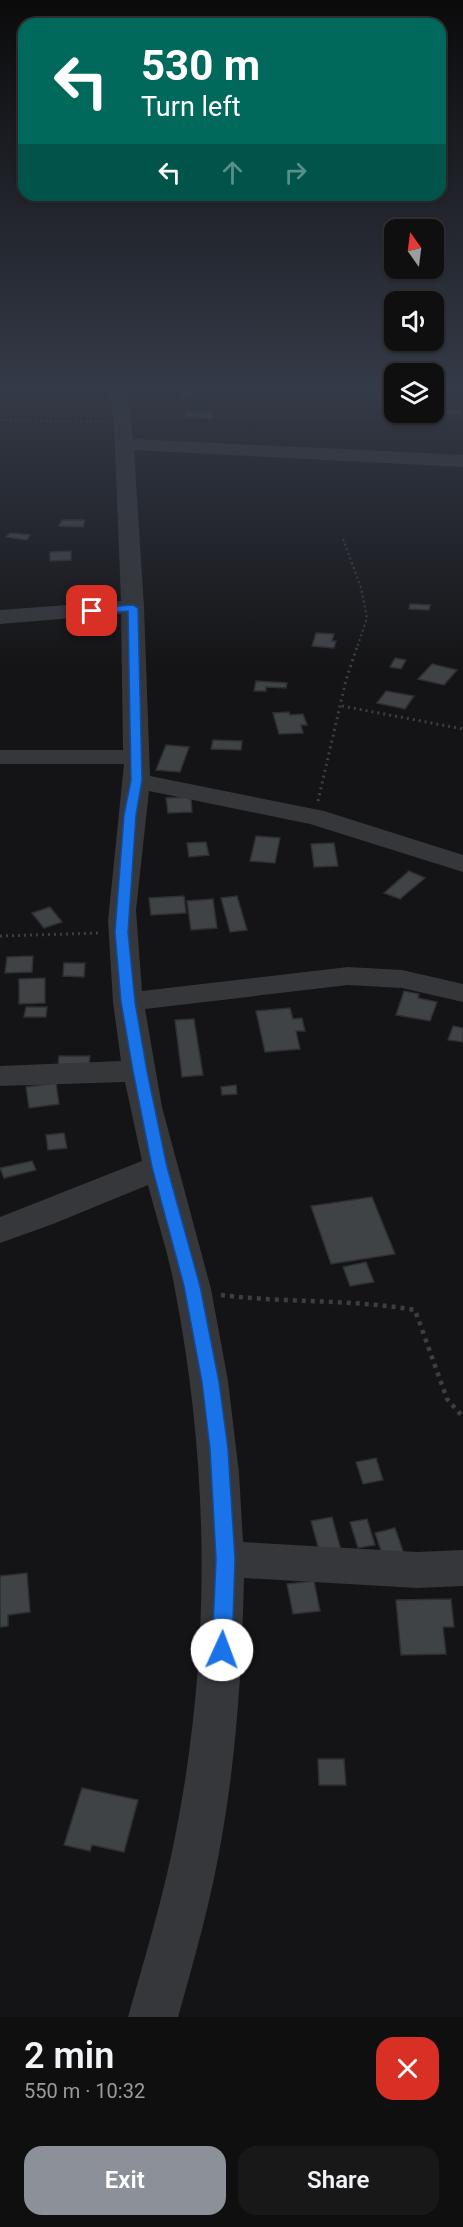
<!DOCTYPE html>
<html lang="en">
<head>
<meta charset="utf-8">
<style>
	:root { --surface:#0f0f10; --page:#181819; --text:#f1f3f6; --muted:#9b9c9f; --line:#2f2f30; --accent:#8c9099 }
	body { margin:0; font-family:Roboto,sans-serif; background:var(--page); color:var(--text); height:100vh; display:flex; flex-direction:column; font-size:22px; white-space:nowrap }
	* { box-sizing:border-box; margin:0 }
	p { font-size:20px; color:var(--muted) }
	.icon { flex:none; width:33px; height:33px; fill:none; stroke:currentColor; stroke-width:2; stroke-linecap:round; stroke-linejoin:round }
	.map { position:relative; height:2017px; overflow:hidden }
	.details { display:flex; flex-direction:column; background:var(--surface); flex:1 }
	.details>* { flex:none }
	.top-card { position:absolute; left:18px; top:18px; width:428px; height:183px; border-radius:18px; box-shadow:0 2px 4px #0004,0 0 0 2px var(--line); background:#00695c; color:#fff; overflow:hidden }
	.needle { width:39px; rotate:346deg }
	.fabs { position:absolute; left:384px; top:219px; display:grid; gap:12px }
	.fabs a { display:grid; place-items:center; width:60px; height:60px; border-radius:12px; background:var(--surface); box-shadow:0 2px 4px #0004,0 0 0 2px var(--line); font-size:30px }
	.pin { position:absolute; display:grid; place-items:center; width:51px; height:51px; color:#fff; margin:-26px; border-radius:12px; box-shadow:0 3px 9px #0006 }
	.me { position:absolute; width:66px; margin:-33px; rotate:2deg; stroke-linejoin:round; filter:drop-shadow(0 0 4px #0008) }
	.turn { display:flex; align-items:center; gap:21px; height:126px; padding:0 24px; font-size:27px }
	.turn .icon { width:78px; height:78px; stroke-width:2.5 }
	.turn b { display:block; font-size:42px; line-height:51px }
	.lanes { display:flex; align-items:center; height:57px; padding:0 24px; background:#0003; justify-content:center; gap:30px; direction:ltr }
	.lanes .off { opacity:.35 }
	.round { display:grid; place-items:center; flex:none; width:63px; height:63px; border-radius:18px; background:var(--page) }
	.overview { display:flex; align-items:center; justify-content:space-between; height:102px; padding:0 24px }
	h1 { font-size:36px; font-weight:600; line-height:45px }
	.button { display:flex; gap:12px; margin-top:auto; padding:12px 24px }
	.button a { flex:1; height:69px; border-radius:18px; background:var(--accent); color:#fff; font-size:24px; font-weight:600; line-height:69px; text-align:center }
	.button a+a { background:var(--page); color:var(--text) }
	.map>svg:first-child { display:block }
	.building { fill:#404346; stroke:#2e2f32; stroke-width:1.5 }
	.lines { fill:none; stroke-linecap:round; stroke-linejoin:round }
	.path-far2 { stroke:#3b3f42; stroke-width:2; stroke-dasharray:2 3; stroke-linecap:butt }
	.path-far1 { stroke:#3b3f42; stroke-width:3; stroke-dasharray:2 4; stroke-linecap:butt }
	.path { stroke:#3b3f42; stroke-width:4.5; stroke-dasharray:4 5; stroke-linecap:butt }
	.minor { fill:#35373b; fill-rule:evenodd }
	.route { fill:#1a73e8; stroke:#114b97; stroke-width:1.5 }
</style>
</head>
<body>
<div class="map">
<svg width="463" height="2017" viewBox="0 0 463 2017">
	<rect width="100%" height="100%" fill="#141416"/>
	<path class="building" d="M 190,389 L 193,397 L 182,398 L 179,390 Z
		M 434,410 L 461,410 L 462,414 L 431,414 Z
		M 188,411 L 215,413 L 211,419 L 184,417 Z
		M 62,520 L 85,520 L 83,527 L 59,526 Z
		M 10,533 L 30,535 L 27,540 L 6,537 Z
		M 71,551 L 71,560 L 50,561 L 50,552 Z
		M 410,604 L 430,605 L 429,610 L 409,609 Z
		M 316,633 L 334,634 L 332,641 L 336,641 L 334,648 L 312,646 Z
		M 395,658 L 406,660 L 401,669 L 390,667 Z
		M 432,664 L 457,670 L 444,685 L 418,679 Z
		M 256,681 L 287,683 L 286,688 L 266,687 L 266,691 L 254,691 Z
		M 386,691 L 414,696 L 405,709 L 377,703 Z
		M 289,712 L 290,715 L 303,714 L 307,725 L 301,725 L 303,733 L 279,734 L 273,713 Z
		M 213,740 L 242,741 L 241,750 L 211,749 Z
		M 166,745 L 189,747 L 180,772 L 156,770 Z
		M 191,797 L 192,812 L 168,813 L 166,798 Z
		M 256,836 L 280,838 L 275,863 L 250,861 Z
		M 206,842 L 209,855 L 189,857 L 187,843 Z
		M 334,843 L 338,866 L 314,867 L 311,844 Z
		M 409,871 L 425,878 L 400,899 L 384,893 Z
		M 184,896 L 186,913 L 151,915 L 149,898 Z
		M 237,896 L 247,930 L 230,932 L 221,898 Z
		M 213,899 L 217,928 L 191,930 L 187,901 Z
		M 50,907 L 62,922 L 44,928 L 32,913 Z
		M 33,956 L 32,972 L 5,973 L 7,957 Z
		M 64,963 L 85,963 L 84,977 L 63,976 Z
		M 45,978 L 45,1003 L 19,1004 L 19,979 Z
		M 404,991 L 419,994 L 418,998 L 437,1002 L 430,1021 L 396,1015 Z
		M 26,1007 L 47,1007 L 46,1017 L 24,1017 Z
		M 290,1008 L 293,1019 L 302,1018 L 305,1031 L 296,1031 L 300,1049 L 265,1052 L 256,1011 Z
		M 194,1019 L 203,1075 L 182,1077 L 175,1020 Z
		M 453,1026 L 463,1028 L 463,1042 L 448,1040 Z
		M 59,1056 L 90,1056 L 89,1065 L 58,1065 Z
		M 56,1083 L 59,1104 L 29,1108 L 26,1087 Z
		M 236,1085 L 237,1094 L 222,1095 L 221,1087 Z
		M 64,1133 L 67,1148 L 48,1150 L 46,1135 Z
		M 32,1161 L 36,1170 L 4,1178 L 0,1168 Z
		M 372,1197 L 395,1254 L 331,1264 L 311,1206 Z
		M 366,1262 L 374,1282 L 350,1286 L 343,1267 Z
		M 376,1458 L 383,1480 L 363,1484 L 356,1462 Z
		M 332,1517 L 341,1550 L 320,1554 L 311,1521 Z
		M 367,1519 L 375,1545 L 358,1548 L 350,1522 Z
		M 395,1528 L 405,1557 L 385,1562 L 375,1533 Z
		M 27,1573 L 30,1612 L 8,1615 L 8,1626 L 0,1627 L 0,1576 Z
		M 314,1581 L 320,1611 L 293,1614 L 287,1584 Z
		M 451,1599 L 454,1627 L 443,1627 L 446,1654 L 401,1655 L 396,1600 Z
		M 318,1759 L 344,1759 L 346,1785 L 319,1785 Z
		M 82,1788 L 138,1800 L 124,1852 L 92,1845 L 90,1851 L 64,1845 Z"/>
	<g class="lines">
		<path class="path-far2" d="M 0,420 L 107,422
			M 343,539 L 361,588 L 367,618 L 357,648"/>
		<path class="path-far1" d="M 342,706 L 463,729
			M 318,801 L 346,680 L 357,647
			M 0,936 L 100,933"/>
		<path class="path" d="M 221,1295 C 286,1303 351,1299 415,1310 L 447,1399 L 463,1417"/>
		<path class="minor" d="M 108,387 L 126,387 L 133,439 L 463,455 L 463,467 L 134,450 L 144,607 L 150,776 L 324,811 L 463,855 L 463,872 L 310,824 L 149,791 L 136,910 L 142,991 L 348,967 L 402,970 L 463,984 L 463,1002 L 402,988 L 348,985 L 145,1009 L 162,1107 L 211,1289 L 228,1381 L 239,1473 L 243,1542 L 417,1552 L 463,1550 L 463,1586 L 417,1588 L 244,1578 C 242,1665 237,1750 222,1836 C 212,1897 195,1957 178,2017 L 128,2017 C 145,1957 163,1898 175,1837 C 211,1656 210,1471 175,1290 C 169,1255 157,1220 148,1185 L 53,1224 L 0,1243 L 0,1217 L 142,1161 L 125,1082 L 0,1086 L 0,1066 L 121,1061 L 113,1002 L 108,921 L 124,764 L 0,764 L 0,750 L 123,750 L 121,614 L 0,624 L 0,610 L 121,601 L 114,422 Z"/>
	</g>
	<linearGradient id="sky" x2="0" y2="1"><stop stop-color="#0b0b0c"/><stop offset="0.58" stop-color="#343a47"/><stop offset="1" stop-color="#343a47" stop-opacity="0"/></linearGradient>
	<rect width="463" height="670" fill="url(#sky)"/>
	<path class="route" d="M 133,605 L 138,608 L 142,780 L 136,815 L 128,932 L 135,1002 L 147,1071 L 167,1167 L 200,1286 L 219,1382 L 228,1449 L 235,1559 L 232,1650 L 229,1657 L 222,1659 L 215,1657 L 212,1650 L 216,1559 L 210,1449 L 202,1382 L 184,1286 L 152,1167 L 133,1071 L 121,1002 L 115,932 L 124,815 L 131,780 L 128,611 L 92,614 L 87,611 L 92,608 Z"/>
</svg>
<div class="fabs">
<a><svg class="needle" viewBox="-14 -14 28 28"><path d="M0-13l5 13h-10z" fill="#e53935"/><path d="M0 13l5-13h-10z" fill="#9b9c9f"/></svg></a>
<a><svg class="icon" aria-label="sound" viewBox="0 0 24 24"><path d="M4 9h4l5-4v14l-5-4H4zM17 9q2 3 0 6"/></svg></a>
<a><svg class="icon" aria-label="layers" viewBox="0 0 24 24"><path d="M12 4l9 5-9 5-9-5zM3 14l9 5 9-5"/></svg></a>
</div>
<div class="pin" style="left:92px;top:611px;background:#d93025"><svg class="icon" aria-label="arrive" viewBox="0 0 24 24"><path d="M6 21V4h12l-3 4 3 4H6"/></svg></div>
<svg class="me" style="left:222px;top:1650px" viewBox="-20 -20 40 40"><circle r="19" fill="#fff"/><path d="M0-13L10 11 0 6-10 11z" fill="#1a73e8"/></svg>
<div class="top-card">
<div class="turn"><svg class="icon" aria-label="left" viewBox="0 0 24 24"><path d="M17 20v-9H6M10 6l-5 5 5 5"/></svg><div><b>530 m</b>Turn left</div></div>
<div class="lanes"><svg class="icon" aria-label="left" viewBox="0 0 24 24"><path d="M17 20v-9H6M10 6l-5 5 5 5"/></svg><svg class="icon off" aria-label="ahead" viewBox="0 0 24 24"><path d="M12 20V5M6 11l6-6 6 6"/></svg><svg class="icon off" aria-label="right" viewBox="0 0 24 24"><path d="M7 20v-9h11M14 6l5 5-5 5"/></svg></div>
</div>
</div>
<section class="details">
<div class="overview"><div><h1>2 min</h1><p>550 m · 10:32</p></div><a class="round" style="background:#d93025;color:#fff"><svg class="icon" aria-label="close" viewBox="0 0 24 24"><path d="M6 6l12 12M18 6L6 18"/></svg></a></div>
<div class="button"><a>Exit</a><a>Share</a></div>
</section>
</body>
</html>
